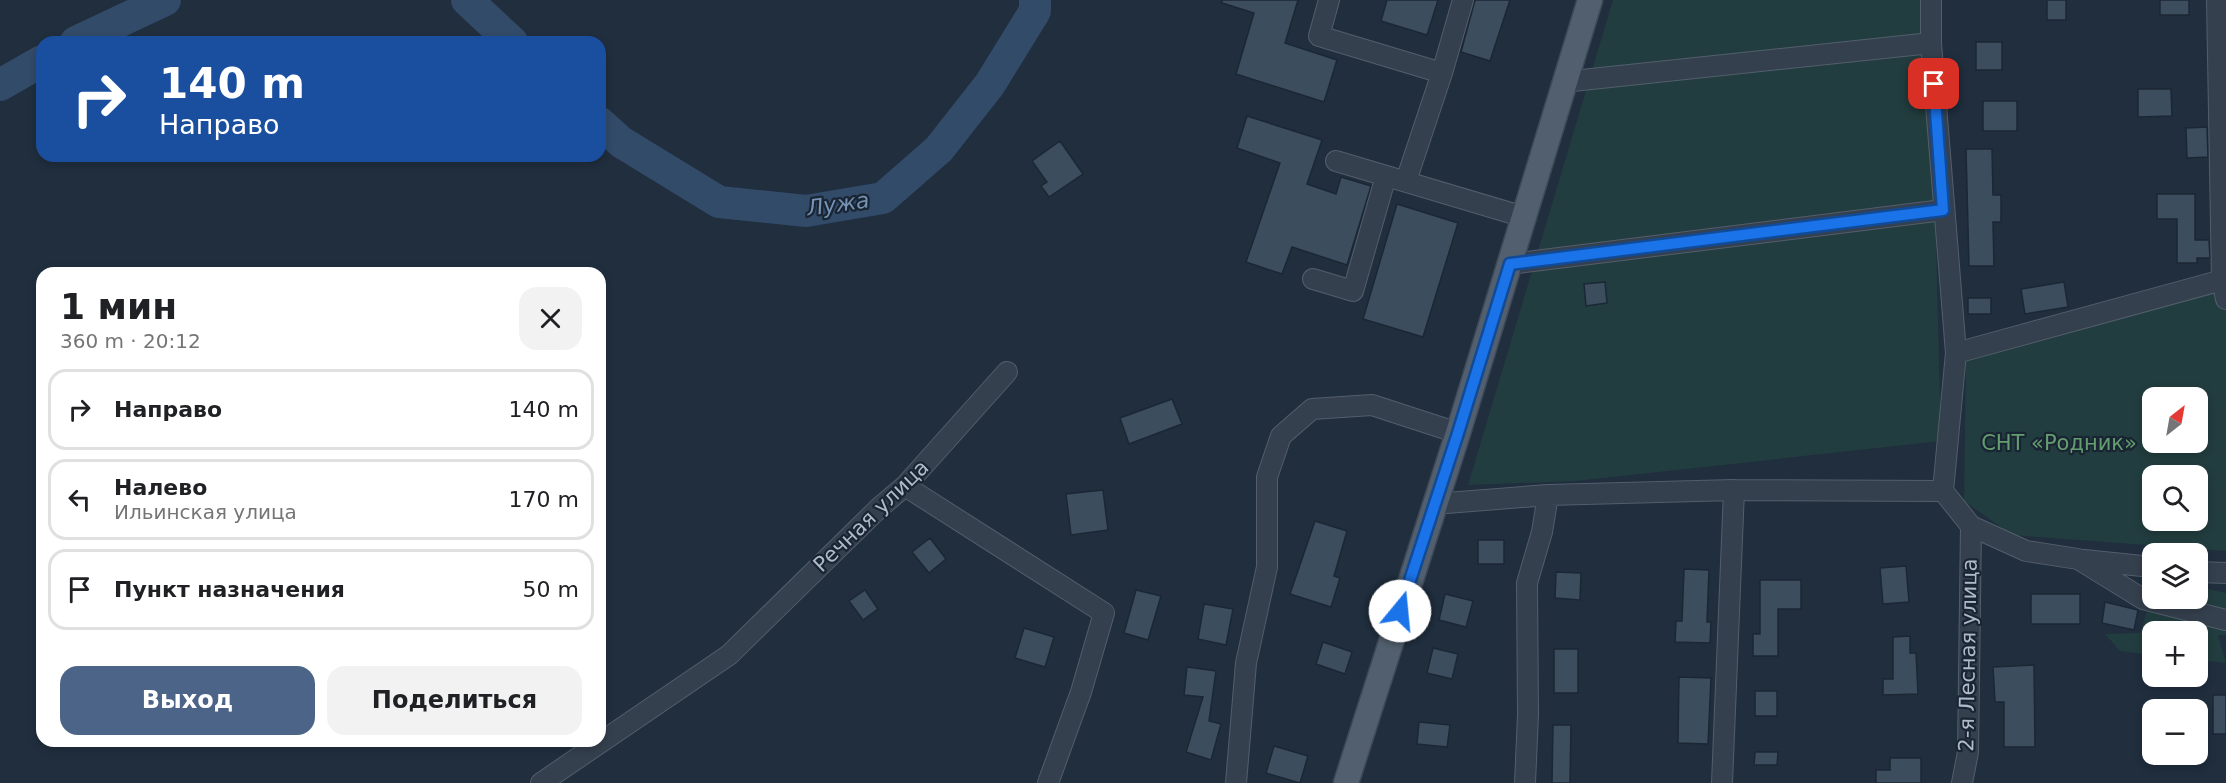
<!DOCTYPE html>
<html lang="ru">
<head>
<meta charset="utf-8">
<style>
	:root { --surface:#fff; --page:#f2f2f2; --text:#202124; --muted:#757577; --line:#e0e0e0; --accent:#4b6487 }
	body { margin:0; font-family:"DejaVu Sans",sans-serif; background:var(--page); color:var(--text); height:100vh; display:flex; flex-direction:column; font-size:22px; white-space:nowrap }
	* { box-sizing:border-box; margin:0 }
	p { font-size:20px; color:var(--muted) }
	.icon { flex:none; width:33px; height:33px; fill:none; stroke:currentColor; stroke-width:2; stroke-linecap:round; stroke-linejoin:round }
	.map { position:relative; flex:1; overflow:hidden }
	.panel { position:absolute; left:36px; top:267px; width:570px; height:480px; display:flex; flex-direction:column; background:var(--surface); border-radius:18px; box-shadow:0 3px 9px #0003 }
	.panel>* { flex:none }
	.guide { position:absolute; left:36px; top:36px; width:570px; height:126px; border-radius:18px; box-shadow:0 3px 9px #0003; background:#1a4fa0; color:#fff; overflow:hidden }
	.needle { width:39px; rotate:31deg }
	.buttons { position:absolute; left:2142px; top:387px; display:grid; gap:12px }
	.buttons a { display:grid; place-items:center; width:66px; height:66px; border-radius:12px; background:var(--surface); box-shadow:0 3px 9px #0003; font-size:30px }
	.pin { position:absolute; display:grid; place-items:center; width:51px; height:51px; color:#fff; margin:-26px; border-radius:12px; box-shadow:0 3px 9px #0006 }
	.me { position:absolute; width:66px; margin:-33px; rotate:17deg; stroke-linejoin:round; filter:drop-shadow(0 0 4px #0008) }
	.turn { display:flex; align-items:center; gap:21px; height:126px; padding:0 24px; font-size:27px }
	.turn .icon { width:78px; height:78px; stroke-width:2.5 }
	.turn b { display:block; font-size:42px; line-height:51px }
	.round { display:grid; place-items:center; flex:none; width:63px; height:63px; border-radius:18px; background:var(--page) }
	.overview { display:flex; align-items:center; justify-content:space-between; height:102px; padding:0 24px }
	h1 { font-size:36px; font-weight:600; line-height:45px }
	.button { display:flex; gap:12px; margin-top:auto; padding:12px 24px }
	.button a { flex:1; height:69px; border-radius:18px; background:var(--accent); color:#fff; font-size:24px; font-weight:600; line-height:69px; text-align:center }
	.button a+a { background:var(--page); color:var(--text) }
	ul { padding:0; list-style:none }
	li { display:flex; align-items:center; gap:18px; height:81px; margin:0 12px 9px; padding:0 12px; border:3px solid var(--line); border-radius:18px }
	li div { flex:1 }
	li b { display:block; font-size:22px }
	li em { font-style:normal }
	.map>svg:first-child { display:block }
	.green { fill:#223d3f; fill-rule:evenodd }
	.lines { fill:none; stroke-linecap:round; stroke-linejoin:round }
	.river { stroke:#324b68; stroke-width:32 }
	.building { fill:#3c4d5e; stroke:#1c2735; stroke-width:1.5 }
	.minor-casing { stroke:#535e6c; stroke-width:22 }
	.major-casing { stroke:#3e4957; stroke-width:27 }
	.minor { stroke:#35404e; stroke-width:20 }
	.major { stroke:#525f6e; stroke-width:24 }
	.route-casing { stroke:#114b97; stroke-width:15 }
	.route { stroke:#1a73e8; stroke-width:10 }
	.labels { text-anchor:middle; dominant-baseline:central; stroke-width:4.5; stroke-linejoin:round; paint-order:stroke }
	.park-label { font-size:21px; fill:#649d6f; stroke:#1a2533 }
	.street-label { font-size:21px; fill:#b0bbca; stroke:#1a2533 }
	.water-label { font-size:22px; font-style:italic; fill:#7493b5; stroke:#1a2533 }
</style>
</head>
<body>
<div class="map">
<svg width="2226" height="783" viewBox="0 0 2226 783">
	<rect width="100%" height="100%" fill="#202e3e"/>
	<path class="green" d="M 1613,0 L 1930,0 L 1941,441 L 1576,481 L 1468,485 Z
		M 2226,287 L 2226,551 L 2012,535 L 1964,501 L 1966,360 ZM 2152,398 L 2198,398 L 2198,442 L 2152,442 ZM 2152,476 L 2198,476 L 2198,520 L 2152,520 Z
		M 2198,587 L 2226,593 L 2226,635 L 2218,635 L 2226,663 L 2198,660 L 2198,632 L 2152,632 L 2152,655 L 2120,651 L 2105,634 L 2140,633 L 2152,596 L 2152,598 L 2198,598 Z"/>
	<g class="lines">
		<path class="river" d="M 467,0 L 512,42
			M 76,42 L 165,0
			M 0,85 L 42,61
			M 600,123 L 621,142 L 719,202 L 806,211 L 883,198 L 939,149 L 990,84 L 1035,11 L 1035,0"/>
	</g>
	<path class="building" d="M 1222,0 L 1298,0 L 1285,43 L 1337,60 L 1324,102 L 1236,74 L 1254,13 L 1222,3 Z
		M 1387,0 L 1438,0 L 1427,35 L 1381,21 Z
		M 1475,0 L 1510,0 L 1490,61 L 1461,52 Z
		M 2047,0 L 2066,0 L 2066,20 L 2047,20 Z
		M 2160,0 L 2189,0 L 2189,15 L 2160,15 Z
		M 1976,42 L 2002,42 L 2002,70 L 1976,70 Z
		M 2138,89 L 2171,89 L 2172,116 L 2138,117 Z
		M 1983,101 L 2017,101 L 2017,131 L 1983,131 Z
		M 1247,116 L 1322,140 L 1307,184 L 1336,194 L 1341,177 L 1371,186 L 1347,265 L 1292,247 L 1282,274 L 1246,262 L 1280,163 L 1237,148 Z
		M 2207,127 L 2208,157 L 2187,158 L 2186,128 Z
		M 1060,141 L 1083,174 L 1049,197 L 1041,186 L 1047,182 L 1032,161 Z
		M 1966,149 L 1992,149 L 1993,195 L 2001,195 L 2001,222 L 1993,222 L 1994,266 L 1969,266 Z
		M 2157,194 L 2195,194 L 2195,240 L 2209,240 L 2210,258 L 2197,258 L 2197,263 L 2177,263 L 2177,219 L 2157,219 Z
		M 1397,204 L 1458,223 L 1423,337 L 1363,319 Z
		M 1605,282 L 1607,303 L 1586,306 L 1584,284 Z
		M 2064,282 L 2068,307 L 2025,314 L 2021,289 Z
		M 1968,298 L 1991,298 L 1991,314 L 1968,314 Z
		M 1172,399 L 1182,424 L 1129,444 L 1120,418 Z
		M 1103,490 L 1108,530 L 1071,535 L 1066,494 Z
		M 1315,521 L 1347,531 L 1334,576 L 1340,578 L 1331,607 L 1290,594 Z
		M 930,538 L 946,559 L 929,573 L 912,552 Z
		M 1478,540 L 1504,540 L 1504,564 L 1478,564 Z
		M 1906,566 L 1909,602 L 1883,604 L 1880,568 Z
		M 1684,569 L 1709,570 L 1707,622 L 1711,622 L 1710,643 L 1675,642 L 1676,621 L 1682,621 Z
		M 1556,572 L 1581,573 L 1580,600 L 1555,598 Z
		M 1760,580 L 1801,580 L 1801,609 L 1778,609 L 1778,656 L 1753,656 L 1753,634 L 1760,634 Z
		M 865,590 L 878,609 L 863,620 L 849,601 Z
		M 1136,590 L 1161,596 L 1148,640 L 1124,633 Z
		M 1445,594 L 1473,601 L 1466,627 L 1439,620 Z
		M 2031,594 L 2080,594 L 2080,624 L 2031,624 Z
		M 2105,602 L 2138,610 L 2134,630 L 2102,623 Z
		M 1204,604 L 1233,609 L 1226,645 L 1198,639 Z
		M 1024,628 L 1054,637 L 1045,667 L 1015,658 Z
		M 1910,636 L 1910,653 L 1916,653 L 1918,694 L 1883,695 L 1883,679 L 1893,679 L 1893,637 Z
		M 1323,642 L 1352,652 L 1345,674 L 1316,664 Z
		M 1433,648 L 1458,654 L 1452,679 L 1427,673 Z
		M 1554,649 L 1578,649 L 1578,693 L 1554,693 Z
		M 2034,665 L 2035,747 L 2004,747 L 2004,702 L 1995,702 L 1993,667 Z
		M 1187,667 L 1216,671 L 1209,721 L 1221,724 L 1211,760 L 1186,752 L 1203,697 L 1184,695 Z
		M 1679,677 L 1711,678 L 1708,744 L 1678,743 Z
		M 1755,691 L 1777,691 L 1777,716 L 1755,716 Z
		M 2213,695 L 2226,695 L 2226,734 L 2213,734 Z
		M 1419,722 L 1450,725 L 1447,747 L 1417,744 Z
		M 1553,725 L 1571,725 L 1570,783 L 1552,783 Z
		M 1274,746 L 1308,756 L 1300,783 L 1266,773 Z
		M 1755,752 L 1778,752 L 1777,765 L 1754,765 Z
		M 1890,758 L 1921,758 L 1921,783 L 1876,783 L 1876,770 L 1890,770 Z"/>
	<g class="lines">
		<defs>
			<path id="minor" d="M 1329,0 L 1319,36 L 1442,73 L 1406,181
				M 1931,0 L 1931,43 L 1956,353 L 1943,491
				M 2217,0 L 2222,280 L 2226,299
				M 1442,73 L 1463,0
				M 1563,82 L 1931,43
				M 1336,161 L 1524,217
				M 1510,264 L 1943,210
				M 1313,279 L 1353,291 L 1386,176
				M 1956,353 L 2226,279
				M 905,486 L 1104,613 L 1081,692 L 1048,783
				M 1943,491 L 1971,526 L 1968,752 L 1962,783
				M 1434,504 L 1548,495 L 1734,490 L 1943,491
				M 1971,526 L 2026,551 L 2078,559 L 2143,599 L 2226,620
				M 2084,560 L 2152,567
				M 2198,572 L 2226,573
				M 541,783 L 729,655 L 879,508 L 905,486 L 1007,372
				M 1236,783 L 1246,663 L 1267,567 L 1267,477 L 1281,436 L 1312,409 L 1372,405 L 1458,433
				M 1525,783 L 1528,715 L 1527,583 L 1542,532 L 1548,495
				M 1722,783 L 1734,490"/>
			<path id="major" d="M 1346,783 L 1458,433 L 1590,0"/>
		</defs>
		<use href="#minor" class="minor-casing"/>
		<use href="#major" class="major-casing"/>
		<use href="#minor" class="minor"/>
		<use href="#major" class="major"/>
	</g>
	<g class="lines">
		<defs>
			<path id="route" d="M 1400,611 L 1458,433 L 1510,264 L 1943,210 L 1934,84"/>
		</defs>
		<use href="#route" class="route-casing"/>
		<use href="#route" class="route"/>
	</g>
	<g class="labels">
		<g class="park-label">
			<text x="2059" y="443">СНТ «Родник»</text>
		</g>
		<g class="street-label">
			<text transform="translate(871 516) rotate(-44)">Речная улица</text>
			<text transform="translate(1968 655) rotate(-89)">2-я Лесная улица</text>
		</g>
		<g class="water-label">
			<text transform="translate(838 204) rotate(-8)">Лужа</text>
		</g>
	</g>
</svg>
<div class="buttons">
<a><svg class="needle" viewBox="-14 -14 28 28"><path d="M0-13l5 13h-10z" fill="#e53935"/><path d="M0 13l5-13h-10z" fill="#757577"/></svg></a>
<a><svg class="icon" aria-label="search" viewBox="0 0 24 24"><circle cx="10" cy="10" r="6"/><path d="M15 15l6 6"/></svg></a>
<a><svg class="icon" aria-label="layers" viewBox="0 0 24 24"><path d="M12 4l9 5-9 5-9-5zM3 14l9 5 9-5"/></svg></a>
<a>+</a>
<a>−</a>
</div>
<div class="pin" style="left:1934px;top:84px;background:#d93025"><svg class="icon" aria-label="arrive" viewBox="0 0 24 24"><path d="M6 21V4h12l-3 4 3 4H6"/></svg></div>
<svg class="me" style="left:1400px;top:611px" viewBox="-20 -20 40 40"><circle r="19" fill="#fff"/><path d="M0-13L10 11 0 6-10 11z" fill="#1a73e8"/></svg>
<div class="guide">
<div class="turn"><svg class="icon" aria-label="right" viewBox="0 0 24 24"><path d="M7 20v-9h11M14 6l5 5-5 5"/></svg><div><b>140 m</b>Направо</div></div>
</div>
<section class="panel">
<div class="overview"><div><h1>1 мин</h1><p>360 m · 20:12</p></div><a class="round"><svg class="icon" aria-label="close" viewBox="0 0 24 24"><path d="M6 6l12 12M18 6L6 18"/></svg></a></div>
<ul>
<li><svg class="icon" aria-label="right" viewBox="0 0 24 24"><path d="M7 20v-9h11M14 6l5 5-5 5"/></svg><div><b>Направо</b></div><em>140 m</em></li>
<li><svg class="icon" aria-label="left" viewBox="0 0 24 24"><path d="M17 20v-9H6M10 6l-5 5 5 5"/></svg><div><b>Налево</b><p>Ильинская улица</p></div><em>170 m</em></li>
<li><svg class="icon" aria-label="arrive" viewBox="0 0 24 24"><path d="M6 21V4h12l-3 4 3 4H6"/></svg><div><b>Пункт назначения</b></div><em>50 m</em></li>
</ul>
<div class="button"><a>Выход</a><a>Поделиться</a></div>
</section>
</div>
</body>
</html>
